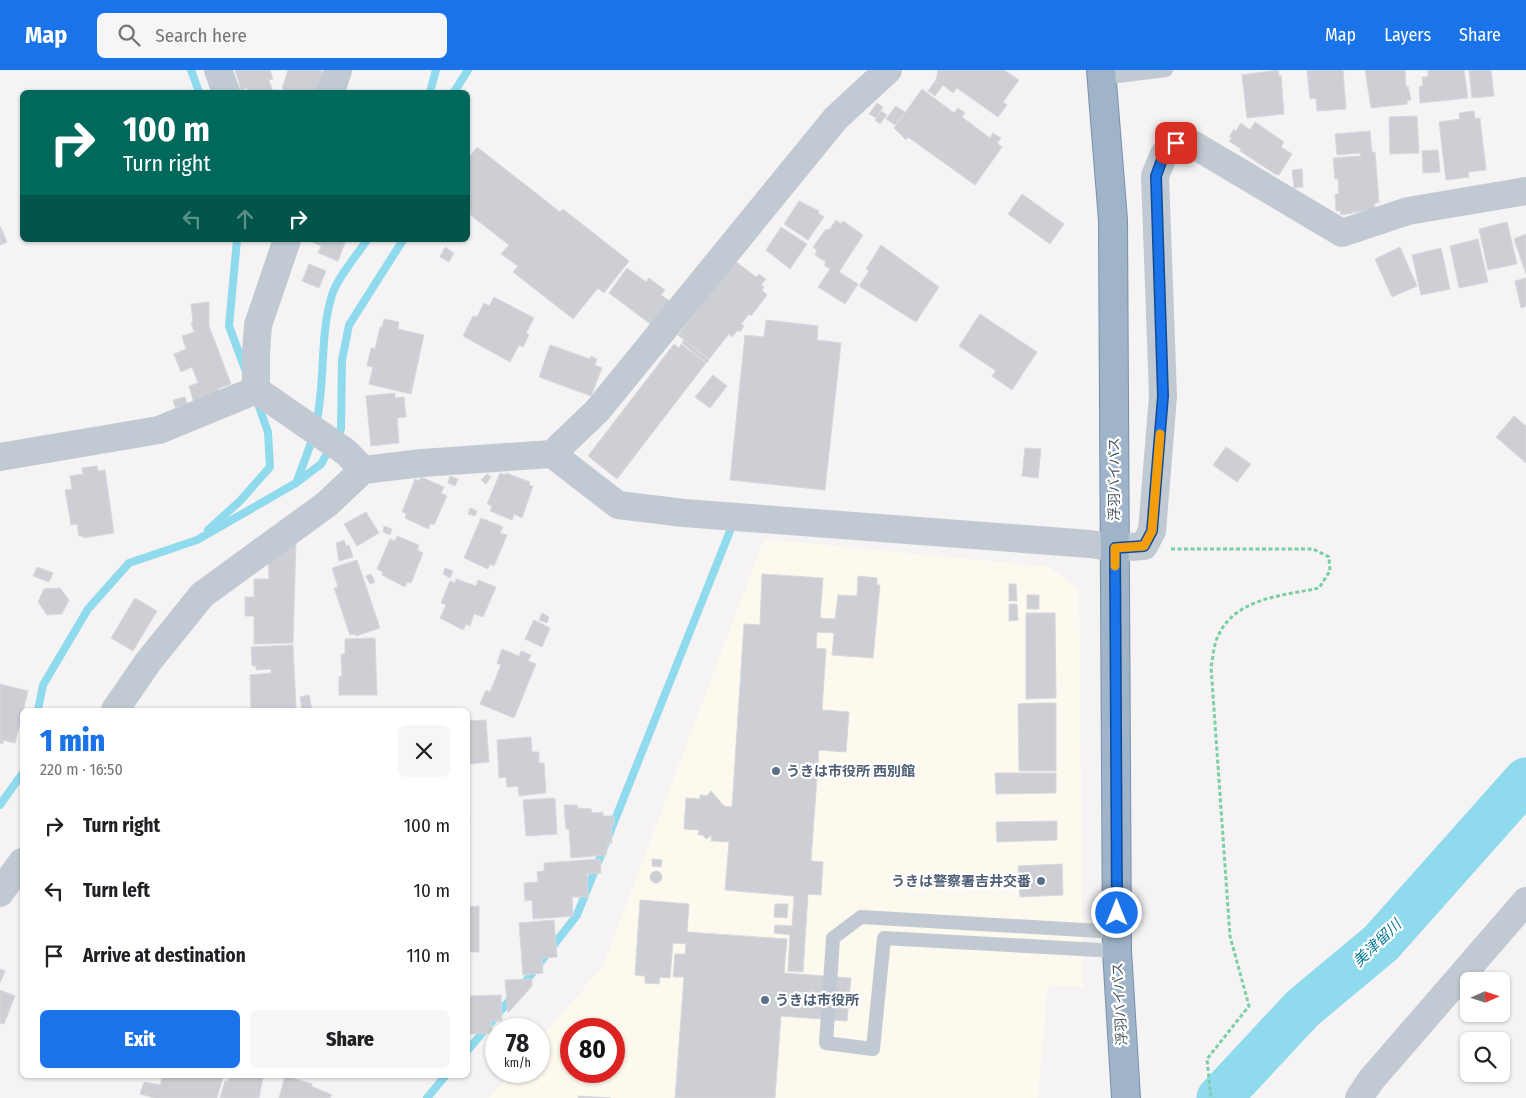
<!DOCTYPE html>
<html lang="en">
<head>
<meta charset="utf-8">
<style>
	:root { --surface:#fff; --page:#f6f6f6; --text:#202124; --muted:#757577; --accent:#1a73e8 }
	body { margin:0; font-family:"Fira Sans Condensed","Noto Sans JP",sans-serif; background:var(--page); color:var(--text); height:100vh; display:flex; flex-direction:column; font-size:19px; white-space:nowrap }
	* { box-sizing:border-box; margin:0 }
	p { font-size:16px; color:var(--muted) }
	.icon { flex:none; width:28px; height:28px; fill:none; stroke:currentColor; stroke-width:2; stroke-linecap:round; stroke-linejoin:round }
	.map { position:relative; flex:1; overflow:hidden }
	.sheet { position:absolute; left:20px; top:638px; width:450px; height:370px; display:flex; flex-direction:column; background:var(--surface); border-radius:8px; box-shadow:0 1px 4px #0004 }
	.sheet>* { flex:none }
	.hud { position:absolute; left:20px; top:20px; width:450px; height:152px; border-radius:8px; box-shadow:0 1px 4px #0004; background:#00695c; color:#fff; overflow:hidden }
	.needle { width:32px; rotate:87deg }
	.fabs { position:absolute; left:1460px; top:902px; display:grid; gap:10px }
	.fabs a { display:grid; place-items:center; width:50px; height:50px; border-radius:8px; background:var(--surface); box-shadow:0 1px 4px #0004; font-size:25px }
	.speed { position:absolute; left:485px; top:948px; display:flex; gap:10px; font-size:25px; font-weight:700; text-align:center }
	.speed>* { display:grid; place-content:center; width:65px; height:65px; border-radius:50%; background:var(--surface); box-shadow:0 1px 4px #0004; line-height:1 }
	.speed small { font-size:12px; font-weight:400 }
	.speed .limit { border:8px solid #d22; background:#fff; color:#111 }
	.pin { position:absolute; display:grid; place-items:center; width:42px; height:42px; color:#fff; margin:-21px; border-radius:10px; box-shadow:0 2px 8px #0006 }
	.me { position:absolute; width:55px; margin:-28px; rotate:0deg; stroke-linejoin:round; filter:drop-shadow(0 0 4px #0008) }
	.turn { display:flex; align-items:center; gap:18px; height:105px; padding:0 20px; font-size:22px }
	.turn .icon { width:65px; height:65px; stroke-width:2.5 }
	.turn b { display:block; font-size:35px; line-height:42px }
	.lanes { display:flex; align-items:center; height:48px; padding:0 20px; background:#0003; justify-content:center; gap:25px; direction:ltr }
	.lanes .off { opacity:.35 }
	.round { display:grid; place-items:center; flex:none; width:52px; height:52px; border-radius:8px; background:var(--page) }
	.summary { display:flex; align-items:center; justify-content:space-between; height:85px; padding:0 20px }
	h1 { font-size:30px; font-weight:800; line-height:38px; color:var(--accent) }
	.primary-button { display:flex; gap:10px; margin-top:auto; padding:10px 20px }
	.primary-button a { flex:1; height:58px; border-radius:8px; background:var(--accent); color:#fff; font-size:20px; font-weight:800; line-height:58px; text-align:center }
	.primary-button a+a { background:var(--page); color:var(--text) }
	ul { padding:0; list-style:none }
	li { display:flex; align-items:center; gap:15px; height:65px; padding:0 20px }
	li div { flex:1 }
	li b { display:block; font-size:19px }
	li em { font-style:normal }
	header { display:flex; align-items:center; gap:30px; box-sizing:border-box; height:70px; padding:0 25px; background:var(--accent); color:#fff }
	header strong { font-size:24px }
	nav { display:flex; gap:28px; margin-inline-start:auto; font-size:18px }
	.search { width:350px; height:45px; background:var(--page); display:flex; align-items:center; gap:12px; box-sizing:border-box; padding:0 18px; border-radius:8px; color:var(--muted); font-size:19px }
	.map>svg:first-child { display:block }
	.commercial { fill:#fdf9ef; fill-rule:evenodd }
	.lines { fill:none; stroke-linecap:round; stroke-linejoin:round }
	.stream { stroke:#90daee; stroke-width:8 }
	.river { stroke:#90daee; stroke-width:45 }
	.building { fill:#cdcfd5; stroke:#d7d9de }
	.trunk-casing { stroke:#7690ad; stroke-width:30 }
	.path { stroke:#7ad0a6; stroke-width:3; stroke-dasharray:4 2.5; stroke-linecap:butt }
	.service { stroke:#c1cad2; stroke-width:14 }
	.minor { stroke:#c1cad2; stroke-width:28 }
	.trunk { stroke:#9fb4c9; stroke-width:28 }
	.route-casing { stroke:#114b97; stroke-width:12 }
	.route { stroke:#1a73e8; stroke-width:9 }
	.slow { stroke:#f59e0b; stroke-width:9 }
	.service-dot { fill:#5c6f8a; stroke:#fff; stroke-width:2 }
	.labels { text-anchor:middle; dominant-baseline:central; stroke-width:4.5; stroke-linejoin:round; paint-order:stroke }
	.street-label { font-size:14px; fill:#4a5661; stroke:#fff }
	.service-label { font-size:14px; font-weight:bold; fill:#4e5e75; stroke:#fff; text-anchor:start }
	.water-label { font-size:15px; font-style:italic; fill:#0c7c9b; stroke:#fff }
</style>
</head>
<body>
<header>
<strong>Map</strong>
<div class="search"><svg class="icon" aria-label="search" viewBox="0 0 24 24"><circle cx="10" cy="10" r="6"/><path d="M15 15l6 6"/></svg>Search here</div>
<nav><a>Map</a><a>Layers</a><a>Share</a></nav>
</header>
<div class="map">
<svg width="1526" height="1028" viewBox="0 0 1526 1028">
	<rect width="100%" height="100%" fill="#f5f3f3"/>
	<path class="commercial" d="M 764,469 L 1050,497 L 1079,520 L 1083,917 L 1048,915 L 1038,1028 L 489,1028 L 512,1001 L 539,1001 L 539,970 L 603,896 ZM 571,959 L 614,959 L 614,1001 L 571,1001 Z"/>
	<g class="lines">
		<path class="stream" d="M 191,0 L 199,22
			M 430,22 L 436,0
			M 454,22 L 468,0
			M 237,170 L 229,256 L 245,299
			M 316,354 C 326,312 319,267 332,225 C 337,208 357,185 367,170
			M 297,411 L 314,365
			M 208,460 L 240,431 L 270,397 L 268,362 L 258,334
			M 38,640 L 43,615 L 88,539 L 129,493 L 197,470 L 296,413 L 321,394 L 341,359 L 342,290 L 349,255 L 403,170
			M 0,735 L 22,704
			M 522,916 L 577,845 L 734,451
			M 468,980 L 513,926
			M 427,1028 L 446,1005"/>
		<path class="river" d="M 1219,1028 L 1303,938 L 1381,873 L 1526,710"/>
	</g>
	<path class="building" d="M 235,0 L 270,0 L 273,9 L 269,10 L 273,22 L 249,22 L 247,18 L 241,20 Z
		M 288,0 L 322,0 L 321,2 L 324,4 L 317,22 L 283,22 L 284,19 L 282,18 Z
		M 938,0 L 1004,0 L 1019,10 L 1003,32 L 1007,35 L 998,47 L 957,18 L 953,23 L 943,15 L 935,26 L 928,21 L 936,10 Z
		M 1278,0 L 1279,6 L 1281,5 L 1284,44 L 1247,48 L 1242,5 Z
		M 1307,0 L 1343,0 L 1346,39 L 1317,41 L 1316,28 L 1310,29 Z
		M 1365,0 L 1405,0 L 1406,17 L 1408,16 L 1411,30 L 1407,31 L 1407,34 L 1371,38 Z
		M 1428,0 L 1464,0 L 1468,28 L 1420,33 L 1419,17 L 1423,16 L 1422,7 L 1428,7 Z
		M 1469,0 L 1491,0 L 1494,26 L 1472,28 Z
		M 922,19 L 954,43 L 958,38 L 965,43 L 962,47 L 990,68 L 993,63 L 1001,68 L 997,73 L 1002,77 L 975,115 L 908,67 L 906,70 L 894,58 Z
		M 877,33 L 883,37 L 876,48 L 869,44 Z
		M 896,36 L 905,42 L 895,55 L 886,49 Z
		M 881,41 L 887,45 L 880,54 L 875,50 Z
		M 1474,41 L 1475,49 L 1480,48 L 1486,100 L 1468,102 L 1469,107 L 1446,110 L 1439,52 L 1460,49 L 1459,43 Z
		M 1417,46 L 1419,83 L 1390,84 L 1389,47 Z
		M 1255,52 L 1284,72 L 1281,77 L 1292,84 L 1279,105 L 1275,104 L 1240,81 L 1241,79 L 1229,71 L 1232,68 L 1229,67 L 1234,59 L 1236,61 L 1241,53 L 1250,60 Z
		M 1370,61 L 1372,82 L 1375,82 L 1379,132 L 1375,133 L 1374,139 L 1341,145 L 1340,141 L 1336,141 L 1335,124 L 1339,124 L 1338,109 L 1335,109 L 1333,88 L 1361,86 L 1360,83 L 1337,85 L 1335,64 Z
		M 477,77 L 560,142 L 563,139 L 629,191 L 604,223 L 598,218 L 573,249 L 513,202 L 518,196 L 501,184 L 509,175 L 468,143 L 468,89 Z
		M 1438,80 L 1440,102 L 1423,103 L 1422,81 Z
		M 1302,99 L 1303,117 L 1294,118 L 1292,100 Z
		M 1022,124 L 1064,154 L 1050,174 L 1008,144 Z
		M 799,131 L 819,141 L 818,143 L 824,147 L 808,170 L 784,154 Z
		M 836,150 L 841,154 L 843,151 L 863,165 L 839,202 L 858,214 L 845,234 L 818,217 L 830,199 L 824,195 L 826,192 L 815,185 L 817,180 L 813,177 L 826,159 L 829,160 Z
		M 1507,152 L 1517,194 L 1488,200 L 1479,159 Z
		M 0,156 L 7,172 L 0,175 Z
		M 781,157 L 807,174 L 790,199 L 766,180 Z
		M 1526,164 L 1526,204 L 1514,169 Z
		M 1478,169 L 1488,212 L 1459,218 L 1450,176 Z
		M 346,170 L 338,191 L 318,183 L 321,176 L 310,171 Z
		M 881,175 L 939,217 L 916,252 L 859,216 L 869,201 L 866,199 Z
		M 445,177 L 454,183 L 449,192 L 440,187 Z
		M 1400,177 L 1417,216 L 1392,227 L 1375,189 Z
		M 1441,178 L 1450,219 L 1421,225 L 1412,185 Z
		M 735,191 L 756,207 L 759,204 L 766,209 L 761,215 L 764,217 L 762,220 L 767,225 L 751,246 L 749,244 L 741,254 L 744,256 L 740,262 L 738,260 L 732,267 L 729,264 L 709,289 L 678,265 Z
		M 309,194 L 326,201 L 319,218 L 302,211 Z
		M 627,198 L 646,212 L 649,208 L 665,220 L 661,225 L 671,232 L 653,256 L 609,223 Z
		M 1526,208 L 1526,236 L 1521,238 L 1515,211 Z
		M 494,227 L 534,248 L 526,263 L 529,265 L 523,277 L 519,275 L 510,292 L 463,266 L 473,246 L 477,247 L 484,233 L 489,236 Z
		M 209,232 L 209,256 L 231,314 L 218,319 L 219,324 L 194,333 L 189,316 L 198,313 L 192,297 L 181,302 L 174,284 L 186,279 L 182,266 L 194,262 L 191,252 L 193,252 L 191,234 Z
		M 980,244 L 1037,282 L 1012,320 L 992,306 L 996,301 L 959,276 Z
		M 384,249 L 399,252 L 398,259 L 424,265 L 411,324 L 369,314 L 373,297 L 367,296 L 371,278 L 375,279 L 380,257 L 382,257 Z
		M 766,250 L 818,256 L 817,270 L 841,273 L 825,420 L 730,410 L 745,265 L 764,267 Z
		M 684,270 L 709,290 L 707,293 L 682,273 Z
		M 674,274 L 679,278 L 681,274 L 706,293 L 617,409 L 588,386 Z
		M 550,275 L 590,289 L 591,286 L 597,289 L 595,295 L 602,298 L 591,326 L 539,307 Z
		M 713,305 L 727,316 L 710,338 L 695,327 Z
		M 395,323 L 395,328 L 404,327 L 406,347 L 397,348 L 399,373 L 371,376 L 366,326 Z
		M 185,327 L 187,334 L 175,337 L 173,330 Z
		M 1514,346 L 1526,356 L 1526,393 L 1496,367 Z
		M 1226,377 L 1251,394 L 1237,412 L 1213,395 Z
		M 1025,378 L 1041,379 L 1038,408 L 1022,406 Z
		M 97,396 L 98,401 L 105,400 L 114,463 L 83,468 L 83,466 L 79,466 L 77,454 L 71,455 L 65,420 L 72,419 L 70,406 L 83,404 L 82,398 Z
		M 500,403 L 505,405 L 506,403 L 530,412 L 529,415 L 533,416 L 522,448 L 514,444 L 512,450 L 490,441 L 492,436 L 487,434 Z
		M 487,404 L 491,407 L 486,414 L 481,410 Z
		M 450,406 L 458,409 L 455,416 L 448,413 Z
		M 421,407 L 444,417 L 441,423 L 447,426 L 434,455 L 431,453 L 428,459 L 405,448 L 406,443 L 402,442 L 415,409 L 419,411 Z
		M 470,438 L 477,441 L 475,446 L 468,444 Z
		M 366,442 L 379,463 L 357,476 L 344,454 Z
		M 481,448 L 503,457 L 500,463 L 507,465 L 494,496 L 490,494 L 488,499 L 464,488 Z
		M 384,456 L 392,459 L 390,465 L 383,462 Z
		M 397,466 L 419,475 L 417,480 L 423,483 L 411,513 L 407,512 L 405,517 L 382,505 L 383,502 L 377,499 L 390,469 L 395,471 Z
		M 344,470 L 346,476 L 349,475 L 353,487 L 339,491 L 336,473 Z
		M 296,471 L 293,573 L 254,574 L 254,546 L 245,546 L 245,527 L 254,527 L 254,509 L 269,509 L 268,489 Z
		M 357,490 L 380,558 L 356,566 L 355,564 L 350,565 L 334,518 L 338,517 L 332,498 Z
		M 37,497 L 53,503 L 49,512 L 33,506 Z
		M 445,498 L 453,501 L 450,508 L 443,504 Z
		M 371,504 L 375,512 L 370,514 L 366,506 Z
		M 762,504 L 823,508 L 820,548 L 835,549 L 838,525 L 857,526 L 858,506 L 877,508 L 877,515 L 880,515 L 873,588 L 832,585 L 834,563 L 817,562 L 816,578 L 826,579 L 822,640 L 849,642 L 846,682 L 819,680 L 811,791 L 823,792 L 821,825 L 808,824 L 803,902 L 788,901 L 790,865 L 774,863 L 775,855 L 792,856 L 794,826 L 725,820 L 729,772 L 711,771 L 712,765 L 706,769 L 703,765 L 698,765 L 699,760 L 684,759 L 686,728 L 700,729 L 700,725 L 707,726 L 711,721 L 724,736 L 732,737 L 744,554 L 760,555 Z
		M 456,509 L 476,516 L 478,510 L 496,517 L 483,547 L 474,544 L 470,556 L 466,554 L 463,560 L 440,548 L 446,535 L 441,533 L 450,511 L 455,513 Z
		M 1009,514 L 1016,514 L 1017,531 L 1009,531 Z
		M 60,518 L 69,530 L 62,544 L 47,545 L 38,532 L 44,519 Z
		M 1027,525 L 1039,525 L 1039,539 L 1027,539 Z
		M 135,528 L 157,541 L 133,581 L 111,568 Z
		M 1009,534 L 1017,534 L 1018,550 L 1009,551 Z
		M 542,543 L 549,547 L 547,553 L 539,550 Z
		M 1026,543 L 1055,543 L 1056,628 L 1026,629 Z
		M 534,550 L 550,558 L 542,577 L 525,569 Z
		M 375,568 L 377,625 L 339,625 L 339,607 L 342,606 L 341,584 L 345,584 L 345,569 Z
		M 293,575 L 296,640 L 251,640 L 250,605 L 271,603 L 271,599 L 256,600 L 256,596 L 252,596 L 251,577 Z
		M 502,579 L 519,586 L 521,581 L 531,585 L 528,591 L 536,594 L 514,648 L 480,634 L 486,620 L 490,622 L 501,595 L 497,593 Z
		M 0,614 L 28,621 L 15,673 L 3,670 L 3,674 L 0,673 Z
		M 309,625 L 312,640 L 302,640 L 300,627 Z
		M 1037,633 L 1056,633 L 1056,701 L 1019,701 L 1018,634 Z
		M 486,650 L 489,692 L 468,694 L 468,651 Z
		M 531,667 L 532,682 L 539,682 L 539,693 L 544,693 L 546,723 L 519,726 L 518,716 L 507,717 L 506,707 L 499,708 L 497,670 Z
		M 995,703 L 1056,703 L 1056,723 L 996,724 Z
		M 555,728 L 557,764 L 526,766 L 523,730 Z
		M 468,729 L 470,755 L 468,755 Z
		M 564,735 L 577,735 L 578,738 L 591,739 L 592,743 L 603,742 L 603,746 L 614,746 L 614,755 L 611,755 L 612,773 L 608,773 L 606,785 L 571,788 L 569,759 L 566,759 Z
		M 1057,751 L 1057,770 L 997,772 L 996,752 Z
		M 600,789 L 601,803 L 587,804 L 588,827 L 572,827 L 573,846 L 533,849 L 532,830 L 525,831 L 524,813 L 538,812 L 537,802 L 544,801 L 544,793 Z
		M 652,789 L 662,790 L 661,797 L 652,796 Z
		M 1062,794 L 1063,825 L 1020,827 L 1018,796 Z
		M650 807a6 6 0 1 1 12 0a6 6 0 1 1-12 0Z
		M 640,830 L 689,834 L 687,862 L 787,869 L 784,903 L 851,908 L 847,951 L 781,946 L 775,1028 L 675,1028 L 684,907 L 673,907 L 675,884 L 685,884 L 686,874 L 673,873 L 670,908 L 660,907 L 659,914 L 645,913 L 645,906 L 635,905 Z
		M 775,834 L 788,834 L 787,848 L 774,847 Z
		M 479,836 L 479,882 L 468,882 L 468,837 Z
		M 554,850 L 557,887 L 542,888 L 543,903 L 523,905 L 519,853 Z
		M 0,899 L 5,901 L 0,913 Z
		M 532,909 L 532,916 L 508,943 L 505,910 Z
		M 0,920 L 15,926 L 4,954 L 0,953 Z
		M 501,925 L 502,951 L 491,951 L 492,963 L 468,964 L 468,926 Z
		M 163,1005 L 226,1005 L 226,1008 L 223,1007 L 217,1028 L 155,1028 L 140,1024 L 144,1012 L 160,1015 Z
		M 230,1005 L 251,1005 L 263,1008 L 259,1028 L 220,1028 L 225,1011 L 228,1012 Z
		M 285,1006 L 312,1014 L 311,1016 L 332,1025 L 330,1028 L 279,1028 Z
		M 579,1026 L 611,1028 L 578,1028 Z"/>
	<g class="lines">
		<defs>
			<path id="trunk" d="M 1101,0 L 1113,150 L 1117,881 L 1126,1028"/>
		</defs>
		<use href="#trunk" class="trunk-casing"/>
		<path class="path" d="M 1171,479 L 1313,479 L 1329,487 L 1330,501 L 1319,518 C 1283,526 1236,527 1218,566 C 1214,574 1213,587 1211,597 L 1230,866 L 1249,936 L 1207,989 L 1211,1028"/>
		<path class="service" d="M 1102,8 L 1166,0
			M 1117,881 L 884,868 L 873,979 L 826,973 L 833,868 L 861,847 L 1117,862"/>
		<path class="minor" d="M 218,0 L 226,22
			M 331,22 L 338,0
			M 256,320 L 256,283 L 258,255 L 287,170
			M 256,320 L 346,382 L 363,400
			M 552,384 L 618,435 L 684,443 L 1090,474 L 1115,478 L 1144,476 L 1152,461 L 1163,326 L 1155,106 L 1164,84 L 1176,73 L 1194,75 L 1342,163 L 1408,141 L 1526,121
			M 0,387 L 159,360 L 256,320
			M 115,640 L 148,592 L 202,525 L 327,434 L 363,400 L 422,393 L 552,384 L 597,341 L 836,48 L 888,0
			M 0,823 L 22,792
			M 1359,1028 L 1371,1010 L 1526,831"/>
		<use href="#trunk" class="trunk"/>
	</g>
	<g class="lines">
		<defs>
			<path id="route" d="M 1117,843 L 1115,478 L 1144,476 L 1152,461 L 1163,326 L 1156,106 L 1164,84 L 1176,73"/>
		</defs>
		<use href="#route" class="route-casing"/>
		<use href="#route" class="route"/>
		<path class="slow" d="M 1115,496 L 1115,478 L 1144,476 L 1152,461 L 1160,364"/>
	</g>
	<g class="service-dot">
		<circle cx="776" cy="701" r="5"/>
		<circle cx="1041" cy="811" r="5"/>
		<circle cx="765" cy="930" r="5"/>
	</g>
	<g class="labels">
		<g class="street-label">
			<text transform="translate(1114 409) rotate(-90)">浮羽バイパス</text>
			<text transform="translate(1120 934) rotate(-93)">浮羽バイパス</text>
		</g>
		<g class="service-label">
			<text x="786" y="701">うきは市役所 西別館</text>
			<text x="1031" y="811" text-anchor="end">うきは警察署吉井交番</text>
			<text x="775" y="930">うきは市役所</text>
		</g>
		<g class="water-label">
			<text transform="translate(1377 873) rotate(-44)">美津留川</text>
		</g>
	</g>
</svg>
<div class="fabs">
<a><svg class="needle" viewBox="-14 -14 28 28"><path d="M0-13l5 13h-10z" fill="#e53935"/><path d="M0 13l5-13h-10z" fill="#757577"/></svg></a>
<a><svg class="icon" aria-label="search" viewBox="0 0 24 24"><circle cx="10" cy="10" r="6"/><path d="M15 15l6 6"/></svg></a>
</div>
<div class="speed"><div>78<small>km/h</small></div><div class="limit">80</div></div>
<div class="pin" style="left:1176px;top:73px;background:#d93025"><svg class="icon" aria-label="arrive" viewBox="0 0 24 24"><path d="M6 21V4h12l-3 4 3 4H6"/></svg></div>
<svg class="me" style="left:1117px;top:843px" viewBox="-20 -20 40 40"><circle r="17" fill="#1a73e8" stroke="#fff" stroke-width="3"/><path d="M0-11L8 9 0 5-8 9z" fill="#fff"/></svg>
<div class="hud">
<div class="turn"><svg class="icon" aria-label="right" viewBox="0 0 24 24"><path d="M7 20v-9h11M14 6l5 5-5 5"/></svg><div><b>100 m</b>Turn right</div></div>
<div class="lanes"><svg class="icon off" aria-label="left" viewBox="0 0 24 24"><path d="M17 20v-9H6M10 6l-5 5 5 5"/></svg><svg class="icon off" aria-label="ahead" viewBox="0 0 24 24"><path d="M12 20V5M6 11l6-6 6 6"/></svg><svg class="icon" aria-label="right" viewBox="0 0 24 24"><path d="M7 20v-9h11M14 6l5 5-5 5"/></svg></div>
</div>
<section class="sheet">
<div class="summary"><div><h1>1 min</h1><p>220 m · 16:50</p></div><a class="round"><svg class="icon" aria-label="close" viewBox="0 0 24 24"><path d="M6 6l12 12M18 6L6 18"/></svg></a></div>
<ul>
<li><svg class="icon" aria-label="right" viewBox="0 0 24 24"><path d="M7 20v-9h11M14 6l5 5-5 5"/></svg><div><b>Turn right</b></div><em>100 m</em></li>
<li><svg class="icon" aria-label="left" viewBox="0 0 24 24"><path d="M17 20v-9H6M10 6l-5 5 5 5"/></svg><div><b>Turn left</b></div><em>10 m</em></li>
<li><svg class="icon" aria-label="arrive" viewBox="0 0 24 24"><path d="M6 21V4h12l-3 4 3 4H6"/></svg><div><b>Arrive at destination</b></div><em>110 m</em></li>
</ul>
<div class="primary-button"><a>Exit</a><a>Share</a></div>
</section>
</div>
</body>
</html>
